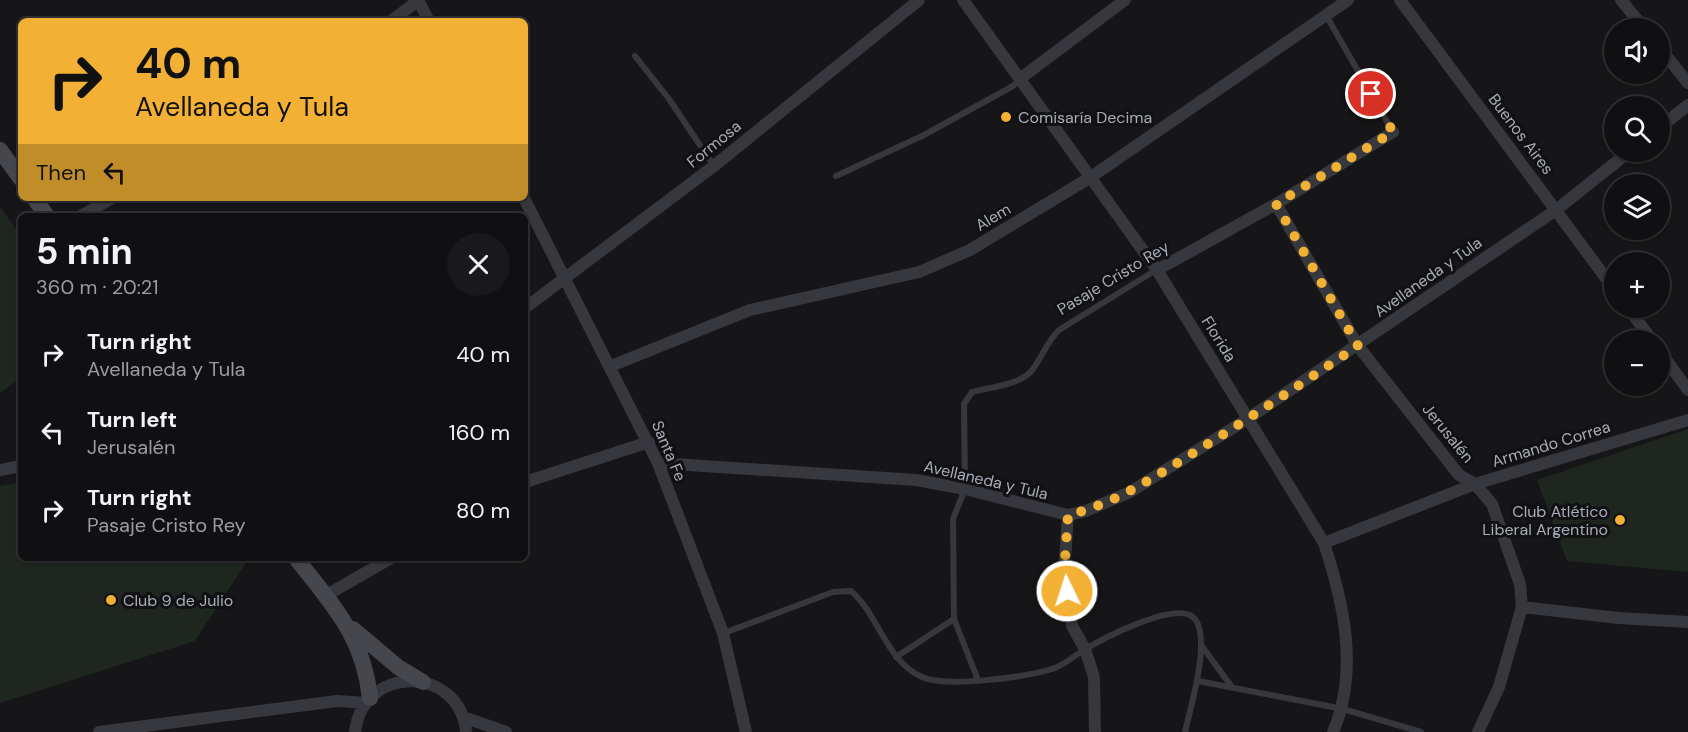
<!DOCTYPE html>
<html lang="en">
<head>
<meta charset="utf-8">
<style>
	:root { --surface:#101012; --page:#19191b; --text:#f1f3f6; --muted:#9c9d9f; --line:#303032 }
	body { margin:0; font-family:"DM Sans",sans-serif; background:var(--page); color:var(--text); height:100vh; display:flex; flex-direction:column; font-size:22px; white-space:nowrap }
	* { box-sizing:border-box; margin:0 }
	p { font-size:20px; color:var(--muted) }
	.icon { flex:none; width:33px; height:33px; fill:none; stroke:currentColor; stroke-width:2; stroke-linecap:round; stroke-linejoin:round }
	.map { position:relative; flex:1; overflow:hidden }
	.drawer { position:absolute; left:18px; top:213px; width:510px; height:348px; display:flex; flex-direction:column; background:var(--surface); border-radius:9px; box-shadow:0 2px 4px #0004,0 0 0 2px var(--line) }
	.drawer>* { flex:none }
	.top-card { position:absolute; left:18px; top:18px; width:510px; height:183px; border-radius:9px; box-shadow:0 2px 4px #0004,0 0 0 2px var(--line); background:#f2b134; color:#111; overflow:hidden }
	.controls { position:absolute; left:1604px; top:18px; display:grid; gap:12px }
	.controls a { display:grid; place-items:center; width:66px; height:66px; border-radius:50%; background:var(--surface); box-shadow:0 2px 4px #0004,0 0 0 2px var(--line); font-size:30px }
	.pin { position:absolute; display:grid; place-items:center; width:51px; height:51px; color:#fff; margin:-26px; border:3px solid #fff; border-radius:50%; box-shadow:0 2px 6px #0007 }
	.me { position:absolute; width:66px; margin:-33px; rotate:356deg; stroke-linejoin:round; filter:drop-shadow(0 0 4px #0008) }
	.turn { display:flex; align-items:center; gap:21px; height:126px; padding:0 18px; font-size:27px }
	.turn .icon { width:78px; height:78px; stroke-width:2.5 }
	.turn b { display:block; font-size:42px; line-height:51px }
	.then { display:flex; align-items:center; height:57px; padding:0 18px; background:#0003; gap:12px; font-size:22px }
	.round { display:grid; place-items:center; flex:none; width:63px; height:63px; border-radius:32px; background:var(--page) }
	.overview { display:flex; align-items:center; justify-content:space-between; height:102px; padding:0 18px }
	h1 { font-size:36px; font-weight:700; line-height:45px }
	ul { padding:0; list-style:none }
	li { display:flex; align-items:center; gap:18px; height:78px; padding:0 18px }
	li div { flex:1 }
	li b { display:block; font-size:22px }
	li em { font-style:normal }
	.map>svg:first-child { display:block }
	.green { fill:#1e261f }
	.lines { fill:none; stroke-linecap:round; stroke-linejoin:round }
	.lane { stroke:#37383d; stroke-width:6 }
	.street { stroke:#37383d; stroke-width:12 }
	.secondary { stroke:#45474d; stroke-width:16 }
	.route { stroke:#f2b134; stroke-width:10; stroke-dasharray:0 18 }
	.poi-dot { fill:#f2b134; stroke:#111113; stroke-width:2 }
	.labels { text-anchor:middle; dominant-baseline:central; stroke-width:6; stroke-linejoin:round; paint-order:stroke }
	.poi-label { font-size:16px; fill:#a8adb8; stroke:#111113; text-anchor:start }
	.street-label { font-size:16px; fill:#a8adb8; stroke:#111113 }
</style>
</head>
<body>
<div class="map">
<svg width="1688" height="732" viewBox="0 0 1688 732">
	<rect width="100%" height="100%" fill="#161618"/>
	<path class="green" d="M 0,207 L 21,236 L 21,377 L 0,393 Z
		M 1688,429 L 1688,572 L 1567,561 L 1537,480 Z
		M 21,482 L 21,558 L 249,558 L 195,641 L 0,703 L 0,486 Z"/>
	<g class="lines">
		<path class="lane" d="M 1327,17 L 1393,132
			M 635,56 L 669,99 L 714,166
			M 836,176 L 924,135 L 1013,86 L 1021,78
			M 724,633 L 833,592 L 851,591 C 879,615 886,661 922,677 C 946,688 1026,677 1052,669 C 1063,666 1074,656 1084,650 C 1102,639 1174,601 1193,617 C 1213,635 1190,709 1185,732
			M 1201,645 L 1232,687
			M 896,657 L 954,619
			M 978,680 L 954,619 L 953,519 L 965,489 L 964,404 L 972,392 C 990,387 1022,385 1033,369 C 1043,355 1047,342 1059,330 L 1156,270
			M 1198,681 L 1343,709 L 1421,732"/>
		<path class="street" d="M 418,0 L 429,21
			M 963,0 L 1157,270 L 1324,543 C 1344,604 1359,671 1333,732
			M 1400,0 L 1614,289
			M 1621,0 L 1644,28
			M 391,21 L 419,0
			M 1659,47 L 1688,83
			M 1021,78 L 1125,0
			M 1659,128 L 1688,105
			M 524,198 L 658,463 L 723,633 L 746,732
			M 1276,204 L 1358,346 L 1459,475 L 1475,484 L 1492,504 L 1520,584 L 1522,607 L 1499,687 L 1478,732
			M 81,216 L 112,198
			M 1157,270 L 1276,204 L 1393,132
			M 525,308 L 714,166 L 919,0
			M 1628,308 L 1652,340
			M 1659,350 L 1688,390
			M 611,366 L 750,310 L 919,272 L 970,250 L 1091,177 L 1348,0
			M 658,463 L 916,480 L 965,489 L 1068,515 L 1086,511 L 1130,492 L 1249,418 L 1556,210 L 1629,152
			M 0,470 L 21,466
			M 525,482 L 649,442
			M 1068,515 L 1064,574 L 1072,626 L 1085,649 L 1094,677 L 1095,732
			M 1324,543 L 1475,484 L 1688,420
			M 325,596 L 391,558
			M 1522,607 L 1619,618 L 1688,622
			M 463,717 L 506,732
			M 99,732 L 337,701 L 366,703
			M 355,732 C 363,664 460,665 466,732"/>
		<path class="secondary" d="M 0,150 L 21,179
			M 34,198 L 47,216
			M 296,558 C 333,606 363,635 370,698
			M 353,629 L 398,667 L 423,682"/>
	</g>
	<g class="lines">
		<path class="route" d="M 1067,591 L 1064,574 L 1068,515 C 1115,504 1154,477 1195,452 C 1250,418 1304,382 1358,346 L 1276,204 L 1393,132 L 1371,94"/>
	</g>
	<g class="poi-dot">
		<circle cx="1006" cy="117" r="6"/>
		<circle cx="1620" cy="520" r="6"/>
		<circle cx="111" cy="600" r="6"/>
	</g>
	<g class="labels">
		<g class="poi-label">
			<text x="1018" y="117">Comisaría Decima</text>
			<text x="1608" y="511" text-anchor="end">Club Atlético<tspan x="1608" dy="18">Liberal Argentino</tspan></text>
			<text x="123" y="600">Club 9 de Julio</text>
		</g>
		<g class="street-label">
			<text transform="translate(1521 134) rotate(53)">Buenos Aires</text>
			<text transform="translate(714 144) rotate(-39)">Formosa</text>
			<text transform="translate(993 217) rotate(-31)">Alem</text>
			<text transform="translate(1428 277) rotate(-35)">Avellaneda y Tula</text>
			<text transform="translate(1113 278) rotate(-31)">Pasaje Cristo Rey</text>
			<text transform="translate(1219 339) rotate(58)">Florida</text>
			<text transform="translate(1448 433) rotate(51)">Jerusalén</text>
			<text transform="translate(1551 444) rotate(-17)">Armando Correa</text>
			<text transform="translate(669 451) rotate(67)">Santa Fe</text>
			<text transform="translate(986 480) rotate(13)">Avellaneda y Tula</text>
		</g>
	</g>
</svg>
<div class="controls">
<a><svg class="icon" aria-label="sound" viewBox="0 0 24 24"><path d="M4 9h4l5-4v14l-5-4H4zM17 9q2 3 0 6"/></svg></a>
<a><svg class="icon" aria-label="search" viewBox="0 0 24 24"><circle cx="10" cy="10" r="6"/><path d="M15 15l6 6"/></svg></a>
<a><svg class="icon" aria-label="layers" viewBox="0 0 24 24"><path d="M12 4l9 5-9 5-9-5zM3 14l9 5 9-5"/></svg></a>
<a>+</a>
<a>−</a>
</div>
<div class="pin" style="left:1371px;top:94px;background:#d93025"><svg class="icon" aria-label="arrive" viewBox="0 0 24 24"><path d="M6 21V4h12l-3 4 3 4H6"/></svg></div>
<svg class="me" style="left:1067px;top:591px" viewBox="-20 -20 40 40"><circle r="17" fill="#f2b134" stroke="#fff" stroke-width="3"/><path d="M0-11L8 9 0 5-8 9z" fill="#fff"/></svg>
<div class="top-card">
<div class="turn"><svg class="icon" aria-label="right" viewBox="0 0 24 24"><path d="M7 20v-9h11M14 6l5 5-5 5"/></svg><div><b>40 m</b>Avellaneda y Tula</div></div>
<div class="then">Then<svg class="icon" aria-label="left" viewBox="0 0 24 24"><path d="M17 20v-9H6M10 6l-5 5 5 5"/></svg></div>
</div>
<section class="drawer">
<div class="overview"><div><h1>5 min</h1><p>360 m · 20:21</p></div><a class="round"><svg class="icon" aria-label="close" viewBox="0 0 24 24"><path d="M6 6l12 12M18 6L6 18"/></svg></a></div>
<ul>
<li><svg class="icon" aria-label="right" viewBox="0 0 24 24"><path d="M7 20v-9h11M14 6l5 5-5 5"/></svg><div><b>Turn right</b><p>Avellaneda y Tula</p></div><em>40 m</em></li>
<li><svg class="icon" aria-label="left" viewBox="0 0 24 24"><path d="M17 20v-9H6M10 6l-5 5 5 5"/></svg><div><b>Turn left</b><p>Jerusalén</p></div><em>160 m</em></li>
<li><svg class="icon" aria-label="right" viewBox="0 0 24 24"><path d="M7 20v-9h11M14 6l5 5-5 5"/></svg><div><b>Turn right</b><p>Pasaje Cristo Rey</p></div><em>80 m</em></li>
</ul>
</section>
</div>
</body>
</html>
